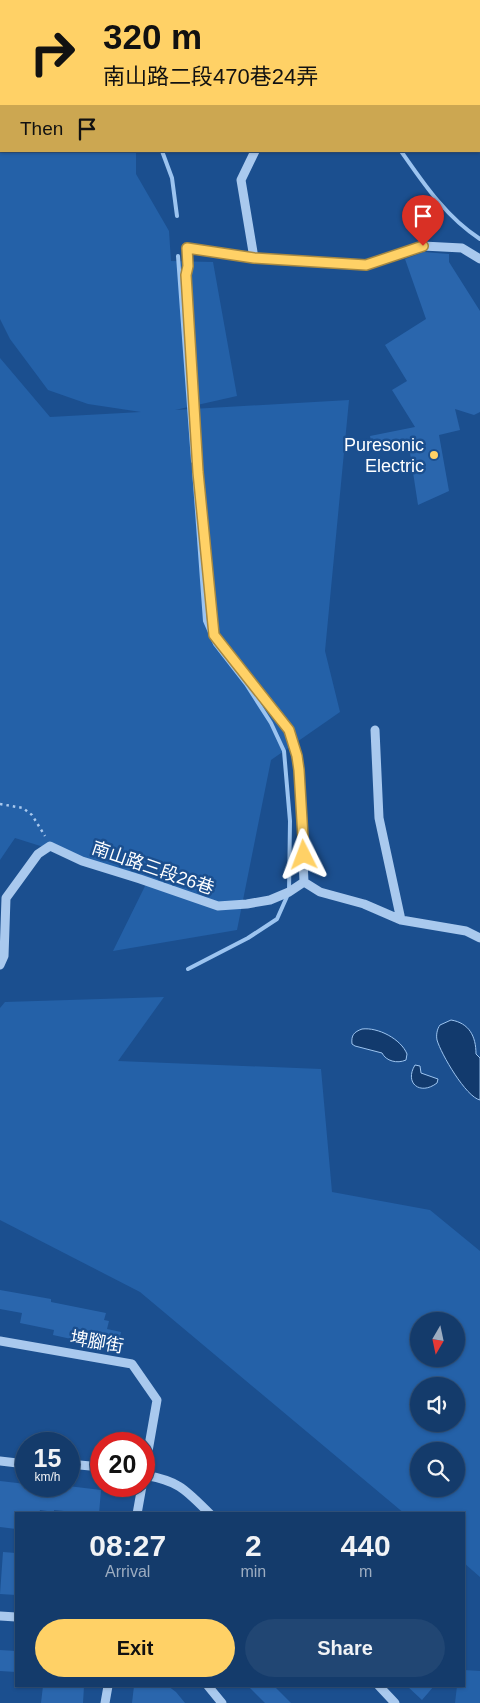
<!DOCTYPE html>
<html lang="en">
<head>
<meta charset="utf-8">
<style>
	:root { --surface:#143b6b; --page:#214673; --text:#f1f3f6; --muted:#9dadc1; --line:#33557e; --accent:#ffd166 }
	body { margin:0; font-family:Arial,"Noto Sans TC",sans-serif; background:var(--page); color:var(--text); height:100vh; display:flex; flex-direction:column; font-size:19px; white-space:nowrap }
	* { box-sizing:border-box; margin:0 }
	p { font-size:16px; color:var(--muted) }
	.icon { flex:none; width:28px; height:28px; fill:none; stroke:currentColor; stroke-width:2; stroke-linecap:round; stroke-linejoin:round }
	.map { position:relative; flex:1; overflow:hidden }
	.sheet { position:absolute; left:15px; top:1512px; width:450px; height:175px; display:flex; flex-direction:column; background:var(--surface); border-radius:0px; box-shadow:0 1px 4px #0004,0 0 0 1px var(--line) }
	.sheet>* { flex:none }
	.guide { position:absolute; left:0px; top:0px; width:480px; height:152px; box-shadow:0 1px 4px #0004,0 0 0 1px var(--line); background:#ffd166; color:#111; overflow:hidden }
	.needle { width:32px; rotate:189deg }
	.tools { position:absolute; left:410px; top:1312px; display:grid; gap:10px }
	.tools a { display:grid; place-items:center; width:55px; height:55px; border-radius:50%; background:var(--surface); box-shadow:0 1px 4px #0004,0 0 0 1px var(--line); font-size:25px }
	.speed { position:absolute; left:15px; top:1432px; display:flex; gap:10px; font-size:25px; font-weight:700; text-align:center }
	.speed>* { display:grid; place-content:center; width:65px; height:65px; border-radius:50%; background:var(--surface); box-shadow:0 1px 4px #0004,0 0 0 1px var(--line); line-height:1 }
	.speed small { font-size:12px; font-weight:400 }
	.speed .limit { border:8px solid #d22; background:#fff; color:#111 }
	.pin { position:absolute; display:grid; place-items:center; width:42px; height:42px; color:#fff; margin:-51px -21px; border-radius:50% 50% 50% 0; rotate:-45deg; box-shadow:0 0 5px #0007 }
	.pin .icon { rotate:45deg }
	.me { position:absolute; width:55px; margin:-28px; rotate:357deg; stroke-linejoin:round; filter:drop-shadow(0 0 4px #0008) }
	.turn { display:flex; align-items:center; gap:18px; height:105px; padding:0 20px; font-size:22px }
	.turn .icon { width:65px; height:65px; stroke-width:2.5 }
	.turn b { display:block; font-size:35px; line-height:42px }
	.then { display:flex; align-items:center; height:48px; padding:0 20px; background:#0003; gap:10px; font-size:19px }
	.eta { display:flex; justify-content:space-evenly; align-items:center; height:85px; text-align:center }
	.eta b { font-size:30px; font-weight:600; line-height:35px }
	.action { display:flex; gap:10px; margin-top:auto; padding:10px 20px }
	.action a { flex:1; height:58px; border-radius:30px; background:var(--accent); color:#111; font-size:20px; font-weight:600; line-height:58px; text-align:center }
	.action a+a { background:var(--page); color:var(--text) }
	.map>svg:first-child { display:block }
	.green { fill:#2461a8; fill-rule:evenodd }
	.water { fill:#123a6d; stroke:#9cc4f0 }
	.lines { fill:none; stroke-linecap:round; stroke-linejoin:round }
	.stream { stroke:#9cc4f0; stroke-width:4 }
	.building { fill:#2a66ad }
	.path { stroke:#a9c9ee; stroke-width:2.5; stroke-dasharray:2.5 4; stroke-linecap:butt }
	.minor { stroke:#a9c9ee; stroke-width:9 }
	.route-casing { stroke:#a68842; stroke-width:12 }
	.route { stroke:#ffd166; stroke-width:9 }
	.poi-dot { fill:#ffd166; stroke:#1b4f8f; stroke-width:2 }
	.labels { text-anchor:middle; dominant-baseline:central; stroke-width:5; stroke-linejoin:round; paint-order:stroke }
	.poi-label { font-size:18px; fill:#fff; stroke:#1b4f8f; text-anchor:end }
	.street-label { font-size:18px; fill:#fff; stroke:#1b4f8f }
</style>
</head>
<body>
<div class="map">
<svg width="480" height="1703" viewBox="0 0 480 1703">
	<rect width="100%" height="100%" fill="#1b4f8f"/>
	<path class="green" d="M 0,110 L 1,151 L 136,151 L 136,174 L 169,231 L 171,261 L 213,262 L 237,396 L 175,410 L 349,400 L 325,651 L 340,712 L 271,760 L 237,930 L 113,951 L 148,880 L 15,838 L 0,860 L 0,358 L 50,417 L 141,412 L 88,404 L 48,390 L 10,339 L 0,319 Z
		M 164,997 L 118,1061 L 321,1069 L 332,1192 L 430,1210 L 480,1251 L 480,1577 L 464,1563 L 464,1514 L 405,1514 L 140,1292 L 0,1220 L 0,1008 L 5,1002 ZM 456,1321 L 456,1359 L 419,1359 L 419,1321 ZM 456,1386 L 456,1424 L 419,1424 L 419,1386 ZM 456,1451 L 456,1489 L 419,1489 L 419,1451 Z
		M 464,1670 L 480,1671 L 480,1703 L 455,1703 L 457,1686 L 464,1686 Z"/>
	<path class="water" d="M 451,1020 C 469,1023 476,1036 476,1054 L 480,1058 L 480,1100 C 466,1097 441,1054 437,1040 C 436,1035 437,1029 440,1025 Z
		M 362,1029 C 378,1027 401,1039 407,1054 L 406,1060 C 397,1064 386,1061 382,1053 L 355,1046 L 352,1044 C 351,1035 354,1032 362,1029 Z
		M 415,1065 L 420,1066 L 421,1073 L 438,1079 L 437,1083 C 420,1096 404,1083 415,1065 Z"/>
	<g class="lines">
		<path class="stream" d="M 103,0 L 103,1
			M 298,0 L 300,1
			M 162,151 L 172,178 L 177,216
			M 401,151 C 424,184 446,217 480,239
			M 178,256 L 193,461
			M 188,969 L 248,938 L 277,919 L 289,892 L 290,821 L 284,751 L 271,723 L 246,684 L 215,644 L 205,621 L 194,470"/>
	</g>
	<path class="building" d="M 424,252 L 449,254 L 449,262 L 480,311 L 480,412 L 474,415 L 455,409 L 460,430 L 439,435 L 449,491 L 418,505 L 409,446 L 374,453 L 370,436 L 415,427 L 392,390 L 407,381 L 385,345 L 426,319 L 405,259 Z
		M 0,1290 L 51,1299 L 51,1302 L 106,1313 L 104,1320 L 109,1321 L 107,1329 L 121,1332 L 117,1349 L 53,1335 L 54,1330 L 20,1323 L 22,1313 L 0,1309 Z
		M 0,1481 L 26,1484 L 26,1486 L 62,1488 L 62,1486 L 68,1486 L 101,1490 L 99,1514 L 74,1514 L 74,1512 L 54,1510 L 54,1512 L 40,1510 L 39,1514 L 16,1514 L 16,1529 L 0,1527 Z
		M 3,1552 L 16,1553 L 16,1595 L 0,1594 Z
		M 0,1650 L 16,1651 L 16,1672 L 0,1671 Z
		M 43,1686 L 84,1686 L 83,1703 L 41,1703 Z
		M 134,1686 L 168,1686 L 176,1692 L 185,1703 L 132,1703 Z
		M 248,1686 L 274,1686 L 291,1703 L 265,1703 Z
		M 407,1686 L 434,1686 L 422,1700 Z"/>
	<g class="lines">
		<path class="path" d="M 0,804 L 23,808 L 32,815 L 45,836"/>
		<path class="minor" d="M 324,1 L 325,0
			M 254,258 L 241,180 L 255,151
			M 480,259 L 462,248 L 423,246 L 366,265 L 254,258 L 187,248 L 188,266 L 186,275 L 198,472 L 214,635 L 284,722 L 289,730 L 293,742 L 299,770 L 304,882 L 320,892 L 364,904 L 401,920 L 466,931 L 480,938
			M 375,730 L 379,818 L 401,920
			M 0,965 L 4,956 L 6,898 L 38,854 L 50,846 L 82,861 L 140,879 L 218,906 L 247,904 L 270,900 L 289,892 L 304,882
			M 0,1341 L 132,1364 L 157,1400 L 144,1474
			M 0,1461 L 26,1464
			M 69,1464 L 101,1467
			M 144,1475 C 179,1481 185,1489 210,1514
			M 137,1514 L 142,1486
			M 0,1616 L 16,1617
			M 208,1686 L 222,1703
			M 379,1686 L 395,1703
			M 105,1703 L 108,1686"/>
	</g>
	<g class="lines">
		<defs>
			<path id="route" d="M 304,855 L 299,770 L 297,756 L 289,730 L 214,635 L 198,472 L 186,275 L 188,266 L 187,248 L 254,258 L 366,265 L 423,246"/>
		</defs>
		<use href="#route" class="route-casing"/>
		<use href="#route" class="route"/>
	</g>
	<circle class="poi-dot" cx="434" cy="455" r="5"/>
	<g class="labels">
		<g class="poi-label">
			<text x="424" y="445">Puresonic<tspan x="424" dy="21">Electric</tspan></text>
		</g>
		<g class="street-label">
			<text transform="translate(153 868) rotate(19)">南山路三段26巷</text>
			<text transform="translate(97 1342) rotate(10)">埤腳街</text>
		</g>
	</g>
</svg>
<div class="tools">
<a><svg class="needle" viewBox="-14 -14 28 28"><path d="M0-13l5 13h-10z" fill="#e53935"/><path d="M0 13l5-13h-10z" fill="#9dadc1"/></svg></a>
<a><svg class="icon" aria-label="sound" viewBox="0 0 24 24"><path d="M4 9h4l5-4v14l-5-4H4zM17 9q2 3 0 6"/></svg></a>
<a><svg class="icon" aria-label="search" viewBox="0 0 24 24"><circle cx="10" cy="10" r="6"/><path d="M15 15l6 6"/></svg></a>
</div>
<div class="speed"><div>15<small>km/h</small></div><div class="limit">20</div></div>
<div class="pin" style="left:423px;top:246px;background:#d93025"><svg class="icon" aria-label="arrive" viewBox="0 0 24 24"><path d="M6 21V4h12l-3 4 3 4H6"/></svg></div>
<svg class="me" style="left:304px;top:855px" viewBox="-20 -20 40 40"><path d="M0-17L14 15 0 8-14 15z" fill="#ffd166" stroke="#fff" stroke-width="4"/></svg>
<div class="guide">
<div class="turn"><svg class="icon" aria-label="right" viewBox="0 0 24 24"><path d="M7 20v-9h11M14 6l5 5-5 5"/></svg><div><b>320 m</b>南山路二段470巷24弄</div></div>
<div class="then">Then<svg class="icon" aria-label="arrive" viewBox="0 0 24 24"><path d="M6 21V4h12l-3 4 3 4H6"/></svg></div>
</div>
<section class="sheet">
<div class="eta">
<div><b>08:27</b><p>Arrival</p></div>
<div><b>2</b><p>min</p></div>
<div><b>440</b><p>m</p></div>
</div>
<div class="action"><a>Exit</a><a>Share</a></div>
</section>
</div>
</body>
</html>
